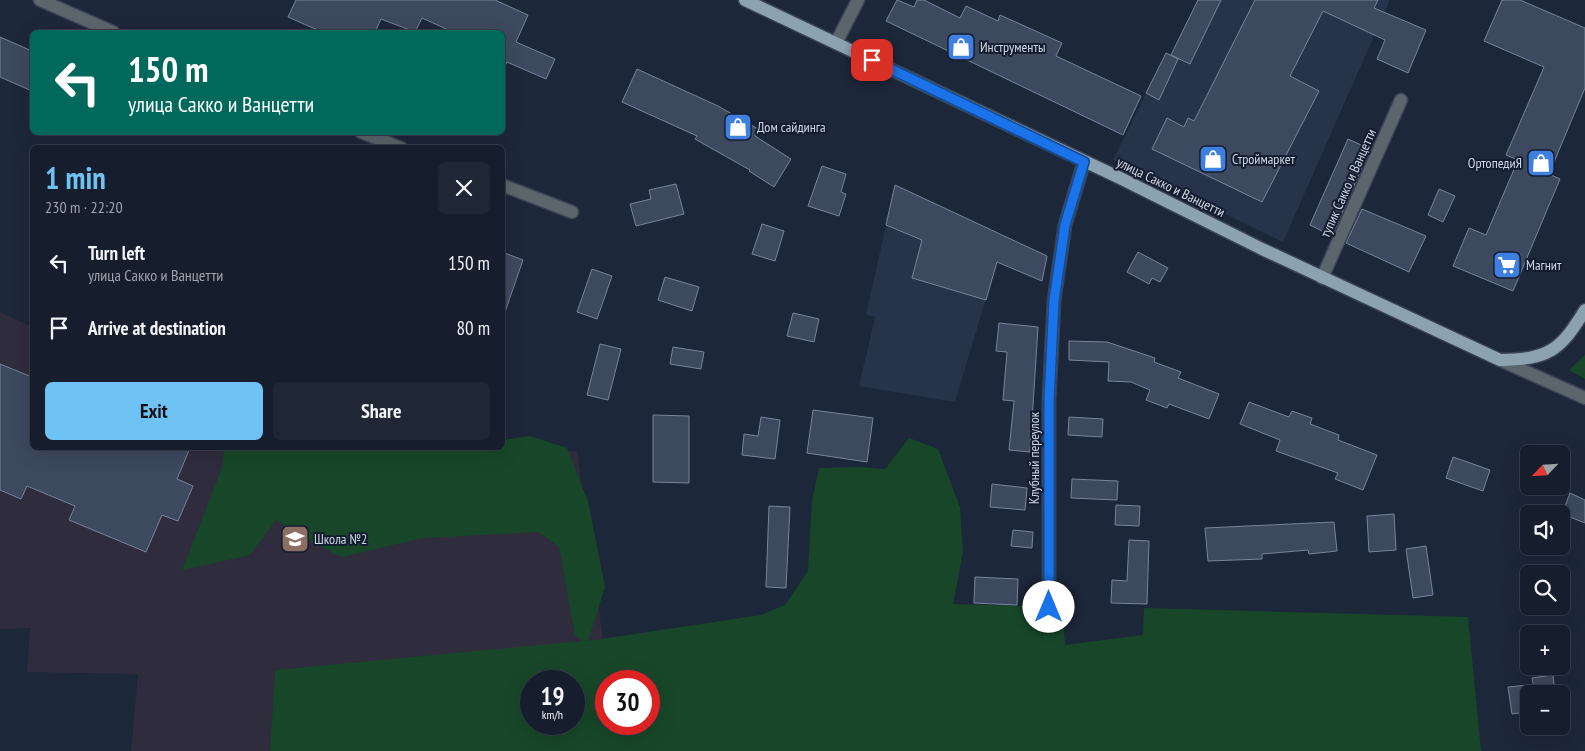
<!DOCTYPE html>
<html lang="en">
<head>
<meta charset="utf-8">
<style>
	:root { --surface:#161d2c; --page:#1f2634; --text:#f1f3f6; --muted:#9ea2a9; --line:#353b48; --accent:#6fc2f4 }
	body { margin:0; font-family:"PT Sans Narrow",sans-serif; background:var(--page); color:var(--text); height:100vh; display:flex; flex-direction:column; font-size:19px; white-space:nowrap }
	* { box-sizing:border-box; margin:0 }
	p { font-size:16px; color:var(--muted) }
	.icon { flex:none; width:28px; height:28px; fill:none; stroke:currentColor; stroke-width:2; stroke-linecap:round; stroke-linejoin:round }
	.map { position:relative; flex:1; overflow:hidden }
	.sheet { position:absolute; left:30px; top:145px; width:475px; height:305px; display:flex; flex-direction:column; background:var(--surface); border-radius:8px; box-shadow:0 5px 20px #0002,0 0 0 1px var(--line) }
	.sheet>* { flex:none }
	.banner { position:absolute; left:30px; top:30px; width:475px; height:105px; border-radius:8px; box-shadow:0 5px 20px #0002,0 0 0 1px var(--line); background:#00695c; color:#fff; overflow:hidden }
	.needle { width:32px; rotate:245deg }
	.buttons { position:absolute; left:1520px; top:445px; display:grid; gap:10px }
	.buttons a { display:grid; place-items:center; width:50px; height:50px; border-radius:8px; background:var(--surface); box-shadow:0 5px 20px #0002,0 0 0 1px var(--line); font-size:25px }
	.speed { position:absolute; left:520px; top:670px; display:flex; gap:10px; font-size:25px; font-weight:700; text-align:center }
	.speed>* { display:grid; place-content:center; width:65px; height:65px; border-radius:50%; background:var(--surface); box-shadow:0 5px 20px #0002,0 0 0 1px var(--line); line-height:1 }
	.speed small { font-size:12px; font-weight:400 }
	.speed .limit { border:8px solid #d22; background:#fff; color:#111 }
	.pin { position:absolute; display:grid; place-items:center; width:42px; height:42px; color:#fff; margin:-21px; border-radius:10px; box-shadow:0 2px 8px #0006 }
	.me { position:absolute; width:55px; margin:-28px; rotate:0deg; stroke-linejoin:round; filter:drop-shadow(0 0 4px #0008) }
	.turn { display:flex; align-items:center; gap:18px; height:105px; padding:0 15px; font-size:22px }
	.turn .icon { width:65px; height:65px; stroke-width:2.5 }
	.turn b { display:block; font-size:35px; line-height:42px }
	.round { display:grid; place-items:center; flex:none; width:52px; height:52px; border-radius:8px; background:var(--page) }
	.overview { display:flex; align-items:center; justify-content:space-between; height:85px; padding:0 15px }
	h1 { font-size:30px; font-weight:700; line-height:38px; color:var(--accent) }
	.action { display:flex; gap:10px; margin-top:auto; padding:10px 15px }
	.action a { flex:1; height:58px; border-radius:8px; background:var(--accent); color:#111; font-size:20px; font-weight:700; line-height:58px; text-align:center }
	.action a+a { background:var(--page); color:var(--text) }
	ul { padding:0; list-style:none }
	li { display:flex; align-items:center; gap:15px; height:65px; padding:0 15px }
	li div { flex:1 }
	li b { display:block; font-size:19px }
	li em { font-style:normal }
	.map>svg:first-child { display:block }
	.built { fill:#26334a }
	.education { fill:#2f2c3d }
	.green { fill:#174728; fill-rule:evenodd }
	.building { fill:#3d495e; stroke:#77849b }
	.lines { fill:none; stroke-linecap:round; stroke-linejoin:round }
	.minor-casing { stroke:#3a4355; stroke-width:15 }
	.tertiary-casing { stroke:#3a4355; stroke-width:15 }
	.primary-casing { stroke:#3a4355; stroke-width:15 }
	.minor { stroke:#5a656c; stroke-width:12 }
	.tertiary { stroke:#5a656c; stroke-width:12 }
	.primary { stroke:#8ca2b1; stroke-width:12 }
	.route-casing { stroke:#114b97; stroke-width:12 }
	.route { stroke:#1a73e8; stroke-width:9 }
	.labels { text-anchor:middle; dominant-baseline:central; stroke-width:4; stroke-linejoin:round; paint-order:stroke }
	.poi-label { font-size:14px; fill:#d0d7e4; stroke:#141d30; text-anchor:start }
	.street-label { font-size:14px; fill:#d0d7e4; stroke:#141d30 }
</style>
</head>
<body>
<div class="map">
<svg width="1585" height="751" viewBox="0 0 1585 751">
	<rect width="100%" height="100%" fill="#1d273a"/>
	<path class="built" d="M 1198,0 L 1390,0 L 1283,242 L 1113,160 L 1167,52 L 1171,54 Z
		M 895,185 L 1047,256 L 1042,281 L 997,262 L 955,402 L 859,386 L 875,317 L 866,315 Z"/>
	<path class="education" d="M 0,312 L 32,327 L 32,448 L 346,448 L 577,451 L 603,640 L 275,670 L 270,751 L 131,751 L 138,674 L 27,672 L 30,628 L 0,629 Z"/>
	<path class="green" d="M 1585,355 L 1585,379 L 1569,370 Z
		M 530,436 L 567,448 L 588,501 L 605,587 L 588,641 L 761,615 L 785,605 L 808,571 L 812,501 L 819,468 L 859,467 L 885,469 L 909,438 L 938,449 L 960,507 L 963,552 L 953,604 L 1062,607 L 1065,645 L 1143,635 L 1144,608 L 1468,617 L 1481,751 L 270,751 L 275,670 L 582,641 L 575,635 L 559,547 L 539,532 L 423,538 L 342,557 L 298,535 L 276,520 L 250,555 L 182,570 L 222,468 L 224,448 L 502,448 L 503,440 ZM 531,681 L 574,681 L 574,724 L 531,724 ZM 606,681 L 649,681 L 649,724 L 606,724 Z"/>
	<path class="building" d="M 296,0 L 495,0 L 528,15 L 516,42 L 555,59 L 546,79 L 507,62 L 502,72 L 502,32 L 453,32 L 422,18 L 415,32 L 381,19 L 375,32 L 322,32 L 288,17 Z
		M 897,0 L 914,7 L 917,0 L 924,0 L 960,18 L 966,6 L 998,21 L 1000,15 L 1062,43 L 1056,56 L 1141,96 L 1123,135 L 886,21 Z
		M 1198,0 L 1221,0 L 1190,64 L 1171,55 Z
		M 1255,0 L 1378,0 L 1374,8 L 1426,30 L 1408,73 L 1377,59 L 1385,40 L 1323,11 L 1290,76 L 1319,91 L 1262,202 L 1152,149 L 1167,118 L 1184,127 L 1188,118 L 1194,121 Z
		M 1502,0 L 1520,0 L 1585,28 L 1585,88 L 1549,174 L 1560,179 L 1513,291 L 1453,266 L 1469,228 L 1486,235 L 1518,160 L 1506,155 L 1544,67 L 1484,41 Z
		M 0,37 L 32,51 L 32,91 L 0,77 Z
		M 1166,53 L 1178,59 L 1159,100 L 1146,93 Z
		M 637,69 L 718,106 L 758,129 L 755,136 L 791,159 L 774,187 L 749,171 L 750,170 L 695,139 L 697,136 L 622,102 Z
		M 1348,139 L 1370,149 L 1332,236 L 1310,225 Z
		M 822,166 L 846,174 L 841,192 L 846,194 L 839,216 L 808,206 Z
		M 676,184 L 684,214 L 636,226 L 630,204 L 651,199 L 649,190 Z
		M 895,185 L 1047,256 L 1042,281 L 997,262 L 986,300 L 912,278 L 922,240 L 886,225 Z
		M 1439,189 L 1455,196 L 1443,222 L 1428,215 Z
		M 1362,209 L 1426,236 L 1409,272 L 1346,243 Z
		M 762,224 L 784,231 L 775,261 L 752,254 Z
		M 502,252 L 523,260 L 505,312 L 502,311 Z
		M 1138,252 L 1168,268 L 1160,282 L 1152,278 L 1149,284 L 1127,272 Z
		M 592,269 L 612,276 L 597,319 L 577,312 Z
		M 665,277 L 699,287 L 692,311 L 658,300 Z
		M 793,313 L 819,319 L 814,342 L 787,336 Z
		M 999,323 L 1038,327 L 1030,452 L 1009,450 L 1014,401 L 1003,400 L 1007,352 L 996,351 Z
		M 1069,341 L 1107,342 L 1155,358 L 1154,362 L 1181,372 L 1178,378 L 1219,394 L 1209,419 L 1169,404 L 1167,408 L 1146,400 L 1150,390 L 1131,382 L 1108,381 L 1109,362 L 1069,360 Z
		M 600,344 L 621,349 L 608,400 L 587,395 Z
		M 673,347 L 704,352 L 701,369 L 670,364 Z
		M 0,364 L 32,377 L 32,448 L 190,448 L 177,479 L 193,486 L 178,521 L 162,515 L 146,552 L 69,520 L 75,506 L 27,486 L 21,499 L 0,490 Z
		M 1249,402 L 1289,417 L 1292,411 L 1312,418 L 1310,424 L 1339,435 L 1338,440 L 1377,455 L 1363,490 L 1335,479 L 1338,473 L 1276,451 L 1280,440 L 1240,424 Z
		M 813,410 L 873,418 L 867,462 L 807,453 Z
		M 653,415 L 689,416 L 689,483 L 653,482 Z
		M 761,417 L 780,420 L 775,459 L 742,455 L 744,434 L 758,436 Z
		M 1069,417 L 1103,419 L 1102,437 L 1068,435 Z
		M 1453,457 L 1490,470 L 1483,491 L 1446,478 Z
		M 1072,479 L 1118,481 L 1117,500 L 1071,498 Z
		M 992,484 L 1027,488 L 1025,510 L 990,507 Z
		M 1570,493 L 1585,500 L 1585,523 L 1562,514 Z
		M 1116,505 L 1140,506 L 1139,526 L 1115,525 Z
		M 769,506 L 790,507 L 786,588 L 766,587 Z
		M 1394,514 L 1396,550 L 1369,552 L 1367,516 Z
		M 1334,522 L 1337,551 L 1309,554 L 1308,550 L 1262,554 L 1262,559 L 1208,561 L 1205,528 Z
		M 1013,530 L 1033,532 L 1032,548 L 1011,546 Z
		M 1129,540 L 1149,541 L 1147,604 L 1111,603 L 1112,580 L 1127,581 Z
		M 1426,546 L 1433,595 L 1413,598 L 1406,549 Z
		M 975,577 L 1018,579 L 1017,605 L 974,603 Z
		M 1553,675 L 1555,694 L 1535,694 L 1532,678 Z
		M 1529,685 L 1529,712 L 1512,714 L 1508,687 Z"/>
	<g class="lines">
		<defs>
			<path id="minor" d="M 40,0 L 113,32
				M 836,43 L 858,0
				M 361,132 L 401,148
				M 502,185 L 572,212
				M 1322,278 L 1401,100
				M 1049,607 L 1049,400 L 1054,301 L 1065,225 L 1084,162"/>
			<path id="tertiary" d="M 1500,360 L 1585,398"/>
			<path id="primary" d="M 745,0 L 1120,178 L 1262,249 L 1500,360 C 1549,359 1560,351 1585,310"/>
		</defs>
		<use href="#minor" class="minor-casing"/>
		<use href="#tertiary" class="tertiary-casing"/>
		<use href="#primary" class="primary-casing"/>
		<use href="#minor" class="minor"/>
		<use href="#tertiary" class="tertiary"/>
		<use href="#primary" class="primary"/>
	</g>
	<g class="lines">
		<defs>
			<path id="route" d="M 872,60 L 1084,162 L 1065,225 L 1054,301 L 1049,400 L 1049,607"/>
		</defs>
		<use href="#route" class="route-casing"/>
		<use href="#route" class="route"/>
	</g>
	<defs>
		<symbol id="shop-square" viewBox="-11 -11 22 22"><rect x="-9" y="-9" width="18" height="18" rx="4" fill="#3f7fe0" stroke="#141d30"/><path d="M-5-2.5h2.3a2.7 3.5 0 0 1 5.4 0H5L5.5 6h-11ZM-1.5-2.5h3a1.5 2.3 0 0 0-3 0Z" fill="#fff"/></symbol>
		<symbol id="supermarket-square" viewBox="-11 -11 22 22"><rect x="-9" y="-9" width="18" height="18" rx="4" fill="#3f7fe0" stroke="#141d30"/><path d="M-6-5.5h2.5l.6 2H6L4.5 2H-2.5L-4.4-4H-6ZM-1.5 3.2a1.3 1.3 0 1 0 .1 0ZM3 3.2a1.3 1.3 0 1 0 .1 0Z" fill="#fff"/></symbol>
		<symbol id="school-square" viewBox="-11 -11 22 22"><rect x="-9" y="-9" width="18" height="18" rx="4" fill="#8d6e63" stroke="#141d30"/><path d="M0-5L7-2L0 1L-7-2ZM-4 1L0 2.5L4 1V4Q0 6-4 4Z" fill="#fff"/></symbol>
	</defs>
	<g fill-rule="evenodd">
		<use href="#shop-square" x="945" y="31" width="32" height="32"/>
		<use href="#shop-square" x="722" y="111" width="32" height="32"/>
		<use href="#shop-square" x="1197" y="143" width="32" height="32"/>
		<use href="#shop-square" x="1525" y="147" width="32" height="32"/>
		<use href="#supermarket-square" x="1491" y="249" width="32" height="32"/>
		<use href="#school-square" x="279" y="523" width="32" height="32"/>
	</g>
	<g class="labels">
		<g class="poi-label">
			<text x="980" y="47">Инструменты</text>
			<text x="757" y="127">Дом сайдинга</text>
			<text x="1232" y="159">Строймаркет</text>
			<text x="1522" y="163" text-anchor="end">ОртопедиЯ</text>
			<text x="1526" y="265">Магнит</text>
			<text x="314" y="539">Школа №2</text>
		</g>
		<g class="street-label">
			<text transform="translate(1348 183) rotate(-66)">тупик Сакко и Ванцетти</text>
			<text transform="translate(1171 187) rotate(26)">улица Сакко и Ванцетти</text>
			<text transform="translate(1034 458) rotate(-90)">Клубный переулок</text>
		</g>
	</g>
</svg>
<div class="buttons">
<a><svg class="needle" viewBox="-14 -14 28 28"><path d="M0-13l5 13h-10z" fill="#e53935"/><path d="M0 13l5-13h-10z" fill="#9ea2a9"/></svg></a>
<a><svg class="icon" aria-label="sound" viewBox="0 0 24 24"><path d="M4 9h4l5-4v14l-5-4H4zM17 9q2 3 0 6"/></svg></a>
<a><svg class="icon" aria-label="search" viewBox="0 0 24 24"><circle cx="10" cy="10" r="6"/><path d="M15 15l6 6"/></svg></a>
<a>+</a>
<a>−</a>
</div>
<div class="speed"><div>19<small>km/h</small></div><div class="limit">30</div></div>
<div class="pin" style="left:872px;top:60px;background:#d93025"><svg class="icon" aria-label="arrive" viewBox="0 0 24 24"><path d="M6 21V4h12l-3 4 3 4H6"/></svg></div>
<svg class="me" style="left:1049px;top:607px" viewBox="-20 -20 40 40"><circle r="19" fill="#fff"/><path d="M0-13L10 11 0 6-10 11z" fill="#1a73e8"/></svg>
<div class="banner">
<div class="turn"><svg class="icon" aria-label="left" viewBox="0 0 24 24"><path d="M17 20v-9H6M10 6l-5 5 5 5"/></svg><div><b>150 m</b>улица Сакко и Ванцетти</div></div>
</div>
<section class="sheet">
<div class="overview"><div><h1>1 min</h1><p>230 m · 22:20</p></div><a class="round"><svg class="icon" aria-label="close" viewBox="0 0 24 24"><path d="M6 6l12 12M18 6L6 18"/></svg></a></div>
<ul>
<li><svg class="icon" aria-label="left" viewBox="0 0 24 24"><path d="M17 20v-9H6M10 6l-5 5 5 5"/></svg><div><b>Turn left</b><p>улица Сакко и Ванцетти</p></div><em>150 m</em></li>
<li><svg class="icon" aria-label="arrive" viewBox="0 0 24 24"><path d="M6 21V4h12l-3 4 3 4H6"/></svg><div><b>Arrive at destination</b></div><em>80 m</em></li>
</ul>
<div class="action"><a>Exit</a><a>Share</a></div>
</section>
</div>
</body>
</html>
